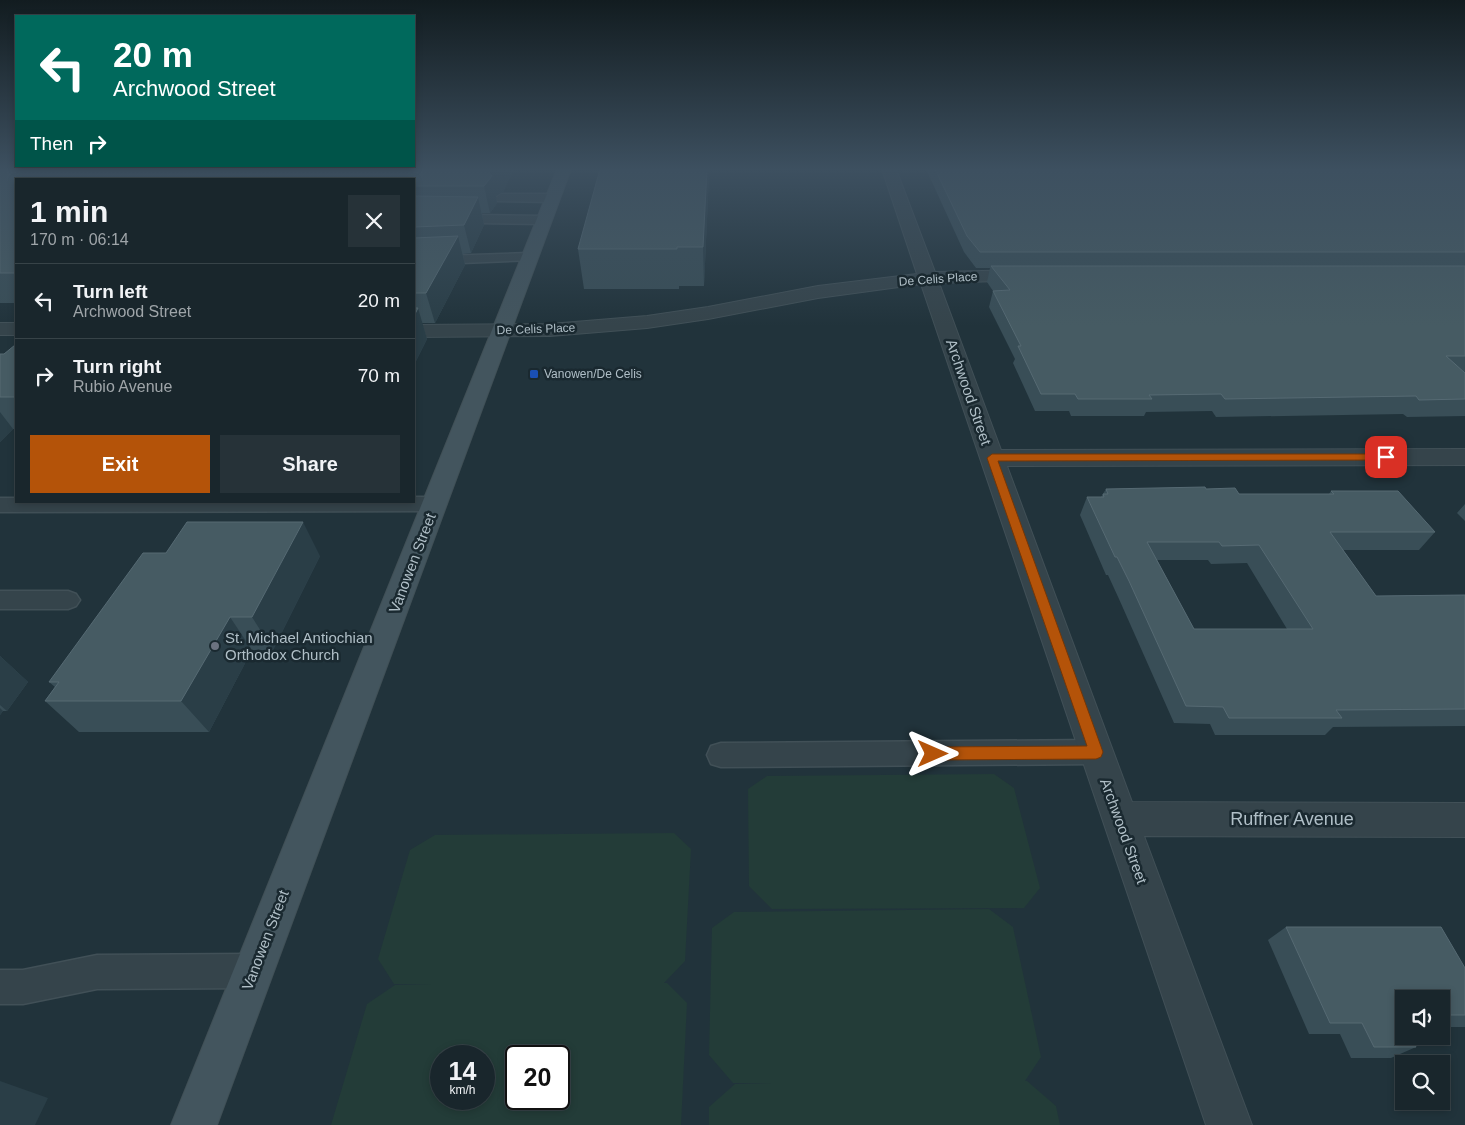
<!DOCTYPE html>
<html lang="en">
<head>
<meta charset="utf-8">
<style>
	:root { --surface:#19262c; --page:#263238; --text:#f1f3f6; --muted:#9fa5a9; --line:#374348; --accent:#b45309 }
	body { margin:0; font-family:Arial,sans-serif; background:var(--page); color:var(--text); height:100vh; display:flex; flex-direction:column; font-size:19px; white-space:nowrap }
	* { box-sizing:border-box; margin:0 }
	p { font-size:16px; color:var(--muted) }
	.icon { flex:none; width:28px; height:28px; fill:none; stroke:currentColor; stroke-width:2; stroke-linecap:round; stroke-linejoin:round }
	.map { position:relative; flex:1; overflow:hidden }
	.sheet { position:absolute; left:15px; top:178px; width:400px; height:325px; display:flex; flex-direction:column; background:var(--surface); border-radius:0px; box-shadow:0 2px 8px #0003,0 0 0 1px var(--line) }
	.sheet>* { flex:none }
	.hud { position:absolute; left:15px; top:15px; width:400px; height:152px; border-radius:0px; box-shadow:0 2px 8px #0003,0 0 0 1px var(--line); background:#00695c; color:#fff; overflow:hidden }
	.fabs { position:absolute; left:1395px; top:990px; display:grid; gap:10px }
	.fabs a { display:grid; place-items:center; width:55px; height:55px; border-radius:0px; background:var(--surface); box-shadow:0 2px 8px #0003,0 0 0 1px var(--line); font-size:25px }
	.speed { position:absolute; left:430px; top:1045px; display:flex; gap:10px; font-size:25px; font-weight:700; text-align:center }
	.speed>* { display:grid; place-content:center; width:65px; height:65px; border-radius:50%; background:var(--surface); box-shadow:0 2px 8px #0003,0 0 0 1px var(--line); line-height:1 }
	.speed small { font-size:12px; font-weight:400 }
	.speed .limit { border:2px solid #111; border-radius:8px; background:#fff; color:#111 }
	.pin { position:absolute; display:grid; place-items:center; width:42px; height:42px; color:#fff; margin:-21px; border-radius:10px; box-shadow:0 2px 8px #0006 }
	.me { position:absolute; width:55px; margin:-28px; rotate:90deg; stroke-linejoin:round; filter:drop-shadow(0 0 4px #0008) }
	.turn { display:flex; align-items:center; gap:18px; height:105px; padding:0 15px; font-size:22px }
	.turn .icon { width:65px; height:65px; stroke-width:2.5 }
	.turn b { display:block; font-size:35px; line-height:42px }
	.then { display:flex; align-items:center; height:48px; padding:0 15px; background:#0003; gap:10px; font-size:19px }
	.round { display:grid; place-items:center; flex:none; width:52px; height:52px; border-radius:0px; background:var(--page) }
	.summary { display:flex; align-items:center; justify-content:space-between; height:85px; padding:0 15px }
	h1 { font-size:30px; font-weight:800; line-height:38px }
	.action { display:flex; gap:10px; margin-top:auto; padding:10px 15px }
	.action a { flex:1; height:58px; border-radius:0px; background:var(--accent); color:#fff; font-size:20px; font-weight:800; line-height:58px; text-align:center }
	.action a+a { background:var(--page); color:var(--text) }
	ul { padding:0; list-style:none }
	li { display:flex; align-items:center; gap:15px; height:75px; padding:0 15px; border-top:1px solid var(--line) }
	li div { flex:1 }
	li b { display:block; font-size:19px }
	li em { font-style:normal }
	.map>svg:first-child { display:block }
	.green { fill:#233c38; fill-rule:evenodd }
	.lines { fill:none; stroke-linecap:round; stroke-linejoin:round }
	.service-casing { stroke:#415057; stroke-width:3 }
	.minor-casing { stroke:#415057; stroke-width:2 }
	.secondary-casing { stroke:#415057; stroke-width:2 }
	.service { fill:#35444b; fill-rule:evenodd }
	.minor { fill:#35444b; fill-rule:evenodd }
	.secondary { fill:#43555e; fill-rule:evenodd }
	.wall { fill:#394e57; fill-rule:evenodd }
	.shaded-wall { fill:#2a3e47 }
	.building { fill:#465b63; stroke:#566a73; fill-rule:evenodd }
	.route { fill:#b45309; stroke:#753606 }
	.transit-dot { fill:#1a4fb4; stroke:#1a2930; stroke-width:2 }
	.worship-dot { fill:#6b7280; stroke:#1a2930; stroke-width:2 }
	.labels { text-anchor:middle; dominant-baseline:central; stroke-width:5; stroke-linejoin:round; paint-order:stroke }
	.far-street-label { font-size:12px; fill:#b0bfc7; stroke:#1a2930 }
	.far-poi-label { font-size:12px; fill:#b0bfc7; stroke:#1a2930; text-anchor:start }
	.street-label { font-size:15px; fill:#b0bfc7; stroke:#1a2930 }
	.poi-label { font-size:15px; fill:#b0bfc7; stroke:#1a2930; text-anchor:start }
	.near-street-label { font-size:18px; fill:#b0bfc7; stroke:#1a2930 }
</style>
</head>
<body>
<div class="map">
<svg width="1465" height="1125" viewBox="0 0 1465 1125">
	<rect width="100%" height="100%" fill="#21333b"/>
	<path class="green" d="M 994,774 L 1014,788 L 1040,888 L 1024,908 L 772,909 L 749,886 L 748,789 L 767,776 Z
		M 674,833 L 691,849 L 685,961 L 664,983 L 667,983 L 687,1003 L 681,1125 L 331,1125 L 367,1004 L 395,985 L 431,985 L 394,984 L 378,959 L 410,850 L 435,835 ZM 484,1056 L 484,1099 L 441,1099 L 441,1056 ZM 559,1056 L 559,1099 L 516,1099 L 516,1056 Z
		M 989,909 L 1013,927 L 1041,1057 L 1025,1081 L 1027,1081 L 1056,1106 L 1060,1125 L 709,1125 L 709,1107 L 735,1084 L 773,1083 L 733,1083 L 709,1055 L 712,928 L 734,912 Z"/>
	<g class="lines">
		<defs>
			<path id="service" d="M 501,194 L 553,194 L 559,198 L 553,202 L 497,201 L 495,198 Z
				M 414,214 L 544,216 L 551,220 L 544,224 L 414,222 Z
				M 529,253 L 534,254 L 536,257 L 534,260 L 414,265 L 414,257 Z
				M 414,497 L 435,497 L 442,499 L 445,504 L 442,509 L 435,511 L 0,512 L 0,498 L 16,498 L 16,501 L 414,501 Z
				M 0,591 L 68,591 L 76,594 L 80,600 L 76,606 L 68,609 L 0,609 Z
				M 1096,740 L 1106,743 L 1110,752 L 1106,761 L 1096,764 L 721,767 L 711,764 L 707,755 L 711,746 L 721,743 Z
				M 253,954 L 265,959 L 270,971 L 265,983 L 253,988 L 97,989 L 23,1004 L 0,1004 L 0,970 L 23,970 L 97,955 Z"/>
			<path id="minor" d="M 882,169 L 896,169 L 935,272 L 1026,270 L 1032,271 L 1035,275 L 1032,279 L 1026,280 L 939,283 L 1001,450 L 1465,449 L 1465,465 L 1007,466 L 1132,802 L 1465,803 L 1465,837 L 1144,836 L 1252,1125 L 1206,1125 L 921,284 L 818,298 L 708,319 L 647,328 L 550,336 L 414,337 L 414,325 L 550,324 L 647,316 L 708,307 L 818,286 L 917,274 Z
				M 0,323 L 16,323 L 16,335 L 0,335 Z"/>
			<path id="secondary" d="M 557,169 L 571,169 L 217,1125 L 171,1125 Z"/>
		</defs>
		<use href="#service" class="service-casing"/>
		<use href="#minor" class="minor-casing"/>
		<use href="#secondary" class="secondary-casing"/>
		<use href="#service" class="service"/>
		<use href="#minor" class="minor"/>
		<use href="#secondary" class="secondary"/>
	</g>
	<path class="wall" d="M 0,169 L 514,169 L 503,192 L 496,196 L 497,203 L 490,213 L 482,213 L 484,225 L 471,253 L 463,254 L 465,265 L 435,323 L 422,323 L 427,339 L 414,365 L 414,179 L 16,179 L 0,273 Z
		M 926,169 L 1465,169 L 1465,416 L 1407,417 L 1403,414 L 1216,417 L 1212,411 L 1146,412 L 1144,416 L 1071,416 L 1069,411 L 1035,411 L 1013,363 L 1015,359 L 989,307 L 993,291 L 987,282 L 990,268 L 976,268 L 964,252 Z
		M 709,175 L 704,286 L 679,286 L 679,289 L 584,289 L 578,249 Z
		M 0,273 L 16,273 L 16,303 L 0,303 Z
		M 16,345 L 16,429 L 13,429 L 0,442 L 0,354 L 4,354 Z
		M 1106,489 L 1206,489 L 1239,494 L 1329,494 L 1331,491 L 1435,532 L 1419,550 L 1343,550 L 1376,596 L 1465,595 L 1465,726 L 1333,727 L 1325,735 L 1215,735 L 1210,724 L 1174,723 L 1119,599 L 1108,575 L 1106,575 L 1080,515 L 1087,497 L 1101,497 ZM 1157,560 L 1208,560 L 1211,564 L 1247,563 L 1287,629 L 1194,629 Z
		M 1465,504 L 1465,521 L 1457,513 Z
		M 320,556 L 273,650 L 252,650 L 209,732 L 79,732 L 45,701 L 55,687 L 49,682 Z
		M 0,656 L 28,682 L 7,711 L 3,711 L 0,715 Z
		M 1286,927 L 1465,968 L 1465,1027 L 1441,1027 L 1441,999 L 1404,999 L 1404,1036 L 1416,1047 L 1391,1058 L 1351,1058 L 1340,1034 L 1309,1034 L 1268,940 Z"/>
	<path class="shaded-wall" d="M 492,169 L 514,169 L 503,192 L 496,196 L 497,203 L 490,213 L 484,186 L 488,171 Z
		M 707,169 L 709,169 L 709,175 L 704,286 L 703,247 Z
		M 478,197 L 484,225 L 471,253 L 464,225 Z
		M 458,236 L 465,265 L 435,323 L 426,293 Z
		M 418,308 L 427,339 L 414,365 L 414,316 Z
		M 0,412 L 13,429 L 0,442 Z
		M 303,522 L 320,556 L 273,650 L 252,617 Z
		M 230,617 L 252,650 L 209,732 L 181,701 Z
		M 0,656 L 28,682 L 7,711 L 0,705 Z
		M 0,708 L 3,711 L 0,715 Z
		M 0,1081 L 48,1098 L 35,1125 L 0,1125 Z"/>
	<path class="building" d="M 1,169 L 492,169 L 488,171 L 492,176 L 484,186 L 414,186 L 414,179 L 16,179 L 16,273 L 0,273 L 0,177 Z
		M 600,169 L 707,169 L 703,247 L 677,247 L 677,249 L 578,249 Z
		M 935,169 L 1465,169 L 1465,252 L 980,252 L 967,236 Z
		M 414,196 L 478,197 L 464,225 L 414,227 Z
		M 458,236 L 426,293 L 414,293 L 414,238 Z
		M 991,266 L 1465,266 L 1465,356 L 1446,356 L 1465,373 L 1465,399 L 1419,400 L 1416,396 L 1225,399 L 1221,394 L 1149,395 L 1152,399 L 1078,399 L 1075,394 L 1041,394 L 1018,346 L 1021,346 L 993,291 L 1010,290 Z
		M 414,308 L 418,308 L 414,316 Z
		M 15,345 L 16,345 L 16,397 L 0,397 L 0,354 L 4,354 Z
		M 1205,487 L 1206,489 L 1235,488 L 1239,494 L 1334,494 L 1331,491 L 1398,491 L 1435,532 L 1330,532 L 1376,596 L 1465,595 L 1465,709 L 1336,710 L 1342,718 L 1229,718 L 1223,707 L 1186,706 L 1129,581 L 1117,557 L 1115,557 L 1087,497 L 1104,497 L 1103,494 L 1108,494 L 1106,489 ZM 1147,542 L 1219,542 L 1222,546 L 1259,545 L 1313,629 L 1194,629 Z
		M 187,522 L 303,522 L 252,617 L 230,617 L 181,701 L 45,701 L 59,682 L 49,682 L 143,553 L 166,553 Z
		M 1286,927 L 1441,927 L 1465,968 L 1465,1015 L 1441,1015 L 1441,999 L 1404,999 L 1404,1015 L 1399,1015 L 1404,1024 L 1404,1036 L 1410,1036 L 1416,1047 L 1374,1047 L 1362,1023 L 1330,1023 Z"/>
	<linearGradient id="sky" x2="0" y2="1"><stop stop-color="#121c20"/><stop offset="0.52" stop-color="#3d5060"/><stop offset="1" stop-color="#3d5060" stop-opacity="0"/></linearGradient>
	<rect width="1465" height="326" fill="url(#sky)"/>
	<path class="route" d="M 992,454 L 1386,454 L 1391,457 L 1386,460 L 998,461 L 1103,752 L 1101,757 L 1096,759 L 933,760 L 928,758 L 926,754 L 928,749 L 933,747 L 1087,746 L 987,458 Z"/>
	<rect class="transit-dot" x="529" y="369" width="10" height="10" rx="2.5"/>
	<circle class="worship-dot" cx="215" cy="646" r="5"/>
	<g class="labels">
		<g class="far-street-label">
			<text transform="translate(938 279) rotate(-4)">De Celis Place</text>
			<text transform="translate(536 329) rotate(-2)">De Celis Place</text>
		</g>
		<g class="far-poi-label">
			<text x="544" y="374">Vanowen/De Celis</text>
		</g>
		<g class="street-label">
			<text transform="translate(969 392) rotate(71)">Archwood Street</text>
			<text transform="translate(412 563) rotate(-69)">Vanowen Street</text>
			<text transform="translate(1124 831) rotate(70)">Archwood Street</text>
			<text transform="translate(265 940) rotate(-69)">Vanowen Street</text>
		</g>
		<g class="poi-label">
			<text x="225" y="637">St. Michael Antiochian<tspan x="225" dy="17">Orthodox Church</tspan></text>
		</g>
		<g class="near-street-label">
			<text x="1292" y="819">Ruffner Avenue</text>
		</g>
	</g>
</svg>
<div class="fabs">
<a><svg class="icon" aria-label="sound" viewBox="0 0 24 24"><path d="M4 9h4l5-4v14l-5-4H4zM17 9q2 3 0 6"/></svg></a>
<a><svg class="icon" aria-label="search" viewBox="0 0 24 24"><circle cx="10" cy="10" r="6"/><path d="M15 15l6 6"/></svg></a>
</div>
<div class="speed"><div>14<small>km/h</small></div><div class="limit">20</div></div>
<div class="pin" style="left:1386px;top:457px;background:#d93025"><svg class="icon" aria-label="arrive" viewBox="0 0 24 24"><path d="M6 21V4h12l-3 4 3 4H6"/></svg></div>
<svg class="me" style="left:933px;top:754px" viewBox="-20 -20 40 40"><path d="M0-17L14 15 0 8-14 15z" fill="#b45309" stroke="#fff" stroke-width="4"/></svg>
<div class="hud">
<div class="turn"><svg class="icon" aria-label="left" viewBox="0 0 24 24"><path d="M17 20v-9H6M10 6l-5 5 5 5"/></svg><div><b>20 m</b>Archwood Street</div></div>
<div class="then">Then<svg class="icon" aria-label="right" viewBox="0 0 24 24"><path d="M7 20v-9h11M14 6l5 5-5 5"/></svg></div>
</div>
<section class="sheet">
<div class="summary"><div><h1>1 min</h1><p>170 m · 06:14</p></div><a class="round"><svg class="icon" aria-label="close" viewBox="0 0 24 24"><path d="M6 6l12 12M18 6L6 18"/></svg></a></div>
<ul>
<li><svg class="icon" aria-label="left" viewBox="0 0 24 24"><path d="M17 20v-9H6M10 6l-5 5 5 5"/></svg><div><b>Turn left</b><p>Archwood Street</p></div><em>20 m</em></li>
<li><svg class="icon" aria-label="right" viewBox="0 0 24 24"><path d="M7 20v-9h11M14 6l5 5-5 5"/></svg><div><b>Turn right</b><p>Rubio Avenue</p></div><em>70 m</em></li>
</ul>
<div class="action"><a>Exit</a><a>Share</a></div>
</section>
</div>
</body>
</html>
